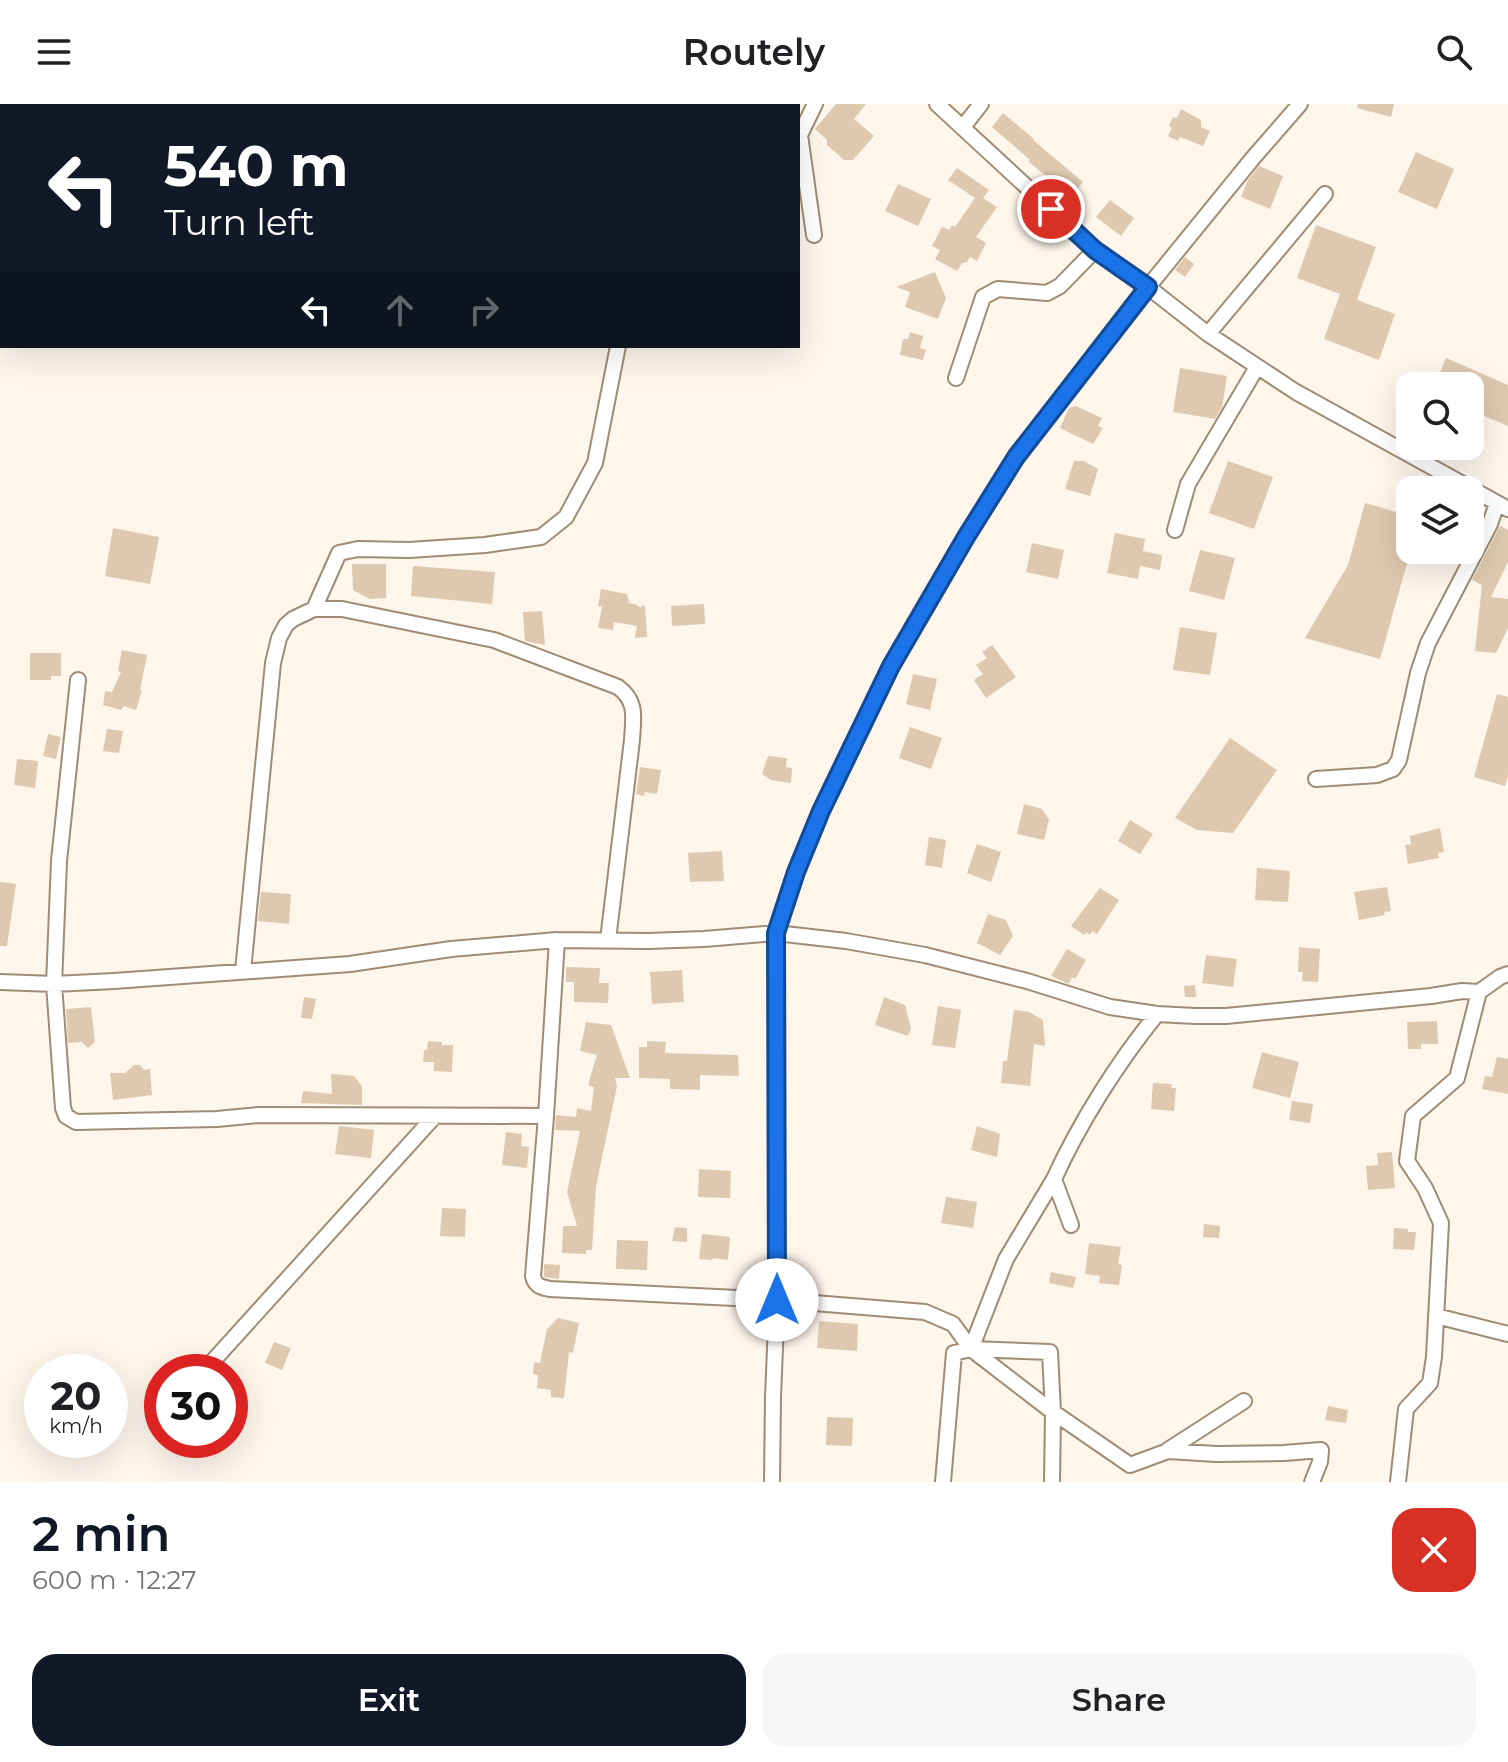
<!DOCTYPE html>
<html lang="en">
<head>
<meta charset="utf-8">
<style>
	:root { --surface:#fff; --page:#f6f6f6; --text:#202124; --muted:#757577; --accent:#111827 }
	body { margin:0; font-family:Montserrat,sans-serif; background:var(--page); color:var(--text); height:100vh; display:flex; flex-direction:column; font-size:30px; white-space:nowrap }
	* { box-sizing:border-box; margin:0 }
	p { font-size:26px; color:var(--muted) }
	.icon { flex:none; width:44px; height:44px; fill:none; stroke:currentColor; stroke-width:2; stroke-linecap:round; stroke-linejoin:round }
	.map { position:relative; height:1378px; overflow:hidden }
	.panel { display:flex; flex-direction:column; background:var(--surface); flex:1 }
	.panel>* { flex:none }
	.top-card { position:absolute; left:0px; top:0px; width:800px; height:244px; box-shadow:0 8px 32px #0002; background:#111827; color:#fff; overflow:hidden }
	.controls { position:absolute; left:1396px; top:268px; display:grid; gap:16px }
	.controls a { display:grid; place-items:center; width:88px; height:88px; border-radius:16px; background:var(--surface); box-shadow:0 8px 32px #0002; font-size:40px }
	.speed { position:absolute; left:24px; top:1250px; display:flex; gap:16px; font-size:40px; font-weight:700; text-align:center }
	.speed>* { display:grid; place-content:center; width:104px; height:104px; border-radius:50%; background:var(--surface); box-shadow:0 8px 32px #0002; line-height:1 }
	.speed small { font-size:20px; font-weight:400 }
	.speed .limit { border:12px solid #d22; background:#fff; color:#111 }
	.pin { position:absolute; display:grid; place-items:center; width:68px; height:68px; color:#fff; margin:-34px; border:4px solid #fff; border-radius:50%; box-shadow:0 2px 8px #0007 }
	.me { position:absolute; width:88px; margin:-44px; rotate:0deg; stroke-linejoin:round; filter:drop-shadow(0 0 6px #0008) }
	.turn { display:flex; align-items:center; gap:28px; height:168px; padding:0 32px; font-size:36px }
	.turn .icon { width:104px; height:104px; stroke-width:2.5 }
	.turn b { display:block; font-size:56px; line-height:68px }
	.lanes { display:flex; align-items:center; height:76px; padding:0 32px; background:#0003; justify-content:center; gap:40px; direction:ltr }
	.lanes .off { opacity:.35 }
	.round { display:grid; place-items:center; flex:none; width:84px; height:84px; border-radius:24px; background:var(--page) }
	.overview { display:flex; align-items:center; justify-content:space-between; height:136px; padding:0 32px }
	h1 { font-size:48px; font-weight:600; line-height:60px; color:var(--accent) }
	.cta { display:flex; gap:16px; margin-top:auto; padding:16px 32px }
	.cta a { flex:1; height:92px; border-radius:24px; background:var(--accent); color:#fff; font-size:32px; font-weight:600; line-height:92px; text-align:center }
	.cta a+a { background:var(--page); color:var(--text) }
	header { display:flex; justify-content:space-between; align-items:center; height:104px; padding:0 32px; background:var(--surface); font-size:36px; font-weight:600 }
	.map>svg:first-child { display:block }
	.building { fill:#dec9b0 }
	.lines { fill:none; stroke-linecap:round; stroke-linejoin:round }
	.minor-casing { stroke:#a08c75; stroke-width:18 }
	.minor { stroke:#fff; stroke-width:14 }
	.route-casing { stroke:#114b97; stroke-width:20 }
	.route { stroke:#1a73e8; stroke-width:14 }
</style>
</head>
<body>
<header><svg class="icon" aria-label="menu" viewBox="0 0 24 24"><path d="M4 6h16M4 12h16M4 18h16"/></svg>Routely<svg class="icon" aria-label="search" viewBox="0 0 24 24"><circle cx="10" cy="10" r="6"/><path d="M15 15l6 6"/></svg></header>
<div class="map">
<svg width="1508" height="1378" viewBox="0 0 1508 1378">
	<rect width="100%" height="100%" fill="#fef5eb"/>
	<path class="building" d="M 836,0 L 866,0 L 854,15 L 874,32 L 853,56 L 844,56 L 827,41 L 827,36 L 815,25 Z
		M 1358,0 L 1394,0 L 1391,13 L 1357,4 Z
		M 1181,5 L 1201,16 L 1201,23 L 1210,27 L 1203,42 L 1180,33 L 1178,37 L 1168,32 L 1172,24 L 1169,22 L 1173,13 L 1177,14 Z
		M 1003,9 L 1034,35 L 1033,36 L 1083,78 L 1071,93 L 1028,57 L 1030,56 L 992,23 Z
		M 1416,48 L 1454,65 L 1437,105 L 1398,88 Z
		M 1259,62 L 1283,72 L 1270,105 L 1241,93 L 1248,76 Z
		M 957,64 L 989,86 L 983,94 L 997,103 L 976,133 L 986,139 L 977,157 L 970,153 L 967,158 L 962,159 L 957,167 L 935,155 L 940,146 L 932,142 L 942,123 L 949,126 L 952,121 L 955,123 L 975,94 L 948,76 Z
		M 898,80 L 931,95 L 918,122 L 885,107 Z
		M 1110,96 L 1134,114 L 1121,132 L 1096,113 Z
		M 1316,121 L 1376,143 L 1357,196 L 1395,210 L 1379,256 L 1324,235 L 1340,190 L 1297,174 Z
		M 1185,153 L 1194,160 L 1185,173 L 1175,166 Z
		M 935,168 L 946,194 L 938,215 L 905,203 L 910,188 L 896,183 Z
		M 910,228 L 923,232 L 920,244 L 926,246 L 923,256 L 900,251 L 903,235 L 908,235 Z
		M 1446,254 L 1508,281 L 1508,322 L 1470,306 L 1470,282 L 1434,282 Z
		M 1180,264 L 1227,272 L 1222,303 L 1215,315 L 1173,308 Z
		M 1076,302 L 1102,314 L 1098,322 L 1103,324 L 1093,340 L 1060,324 L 1069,304 Z
		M 1074,357 L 1084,357 L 1098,365 L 1090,392 L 1065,385 Z
		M 1228,357 L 1273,373 L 1254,425 L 1209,409 Z
		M 1365,399 L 1410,412 L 1410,449 L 1380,555 L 1305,534 L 1348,461 Z
		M 1500,422 L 1508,426 L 1508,458 L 1491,493 L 1508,495 L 1508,524 L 1496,549 L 1475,547 L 1482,481 L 1472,476 Z
		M 113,424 L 159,433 L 150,480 L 105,472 Z
		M 1115,429 L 1145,435 L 1143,447 L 1162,451 L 1160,466 L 1140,462 L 1138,475 L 1107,469 Z
		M 1032,439 L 1064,446 L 1058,475 L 1026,468 Z
		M 1200,446 L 1235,454 L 1224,496 L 1189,487 Z
		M 352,460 L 386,460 L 386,494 L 370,495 L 353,486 Z
		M 413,462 L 495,468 L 492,500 L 411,492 Z
		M 601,485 L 627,490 L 629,499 L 637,501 L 641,504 L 641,502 L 645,502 L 647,533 L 635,534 L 637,522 L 614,518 L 613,526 L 598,524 L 602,502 L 598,502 Z
		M 704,500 L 705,520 L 672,522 L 671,502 Z
		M 542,507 L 545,541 L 525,537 L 523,508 Z
		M 1180,523 L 1217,529 L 1210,571 L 1173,566 Z
		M 992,541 L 1016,573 L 986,594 L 974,576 L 983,570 L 976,561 L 987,554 L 982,548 Z
		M 122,546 L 147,551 L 140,586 L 142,586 L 136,606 L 124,602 L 121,606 L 103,601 L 105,587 L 112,588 L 121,568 L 118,567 Z
		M 30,549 L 61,549 L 61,572 L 51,572 L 51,576 L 30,576 Z
		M 913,570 L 937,575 L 930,606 L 906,600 Z
		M 1497,590 L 1508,593 L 1508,671 L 1505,682 L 1474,673 Z
		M 910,623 L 942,634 L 931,665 L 899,654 Z
		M 107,625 L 123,627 L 119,649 L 103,647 Z
		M 48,630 L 61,633 L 56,655 L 43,652 Z
		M 1230,634 L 1277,666 L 1233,729 L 1197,726 L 1175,714 Z
		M 768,652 L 787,654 L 786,663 L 792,664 L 791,679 L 771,676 L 762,670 Z
		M 17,655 L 38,657 L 35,684 L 14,681 Z
		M 640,663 L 661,666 L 657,690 L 645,688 L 644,692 L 636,690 Z
		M 1024,700 L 1042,705 L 1049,716 L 1044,736 L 1017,730 Z
		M 1130,716 L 1153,730 L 1140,750 L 1118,737 Z
		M 1440,724 L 1444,748 L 1438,749 L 1439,754 L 1408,760 L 1405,741 L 1411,740 L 1410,732 Z
		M 929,733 L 946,736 L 942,764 L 925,761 Z
		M 977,740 L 1001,748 L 991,778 L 967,769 Z
		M 722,747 L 724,777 L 690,778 L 688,749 Z
		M 1257,764 L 1290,767 L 1288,798 L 1255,796 Z
		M 0,778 L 16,780 L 7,842 L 0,842 Z
		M 1387,783 L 1391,807 L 1384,808 L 1385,811 L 1359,816 L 1354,788 Z
		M 1100,784 L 1119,796 L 1097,830 L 1092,827 L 1090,831 L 1086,828 L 1084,831 L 1071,822 Z
		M 261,788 L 291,790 L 289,820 L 258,817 Z
		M 988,810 L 1006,816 L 1013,832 L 1000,851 L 977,839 Z
		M 1299,843 L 1320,845 L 1318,878 L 1302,877 L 1303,868 L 1298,868 Z
		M 1067,845 L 1086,856 L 1075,875 L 1072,873 L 1069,880 L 1051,872 Z
		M 1206,851 L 1237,855 L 1233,883 L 1202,879 Z
		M 566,863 L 600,864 L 599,879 L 609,879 L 608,899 L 574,898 L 574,878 L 566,878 Z
		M 682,866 L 684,898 L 652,900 L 650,868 Z
		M 1195,881 L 1196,893 L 1185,893 L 1184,882 Z
		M 304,893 L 316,895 L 312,915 L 301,914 Z
		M 884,893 L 905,901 L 911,925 L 908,932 L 875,921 Z
		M 938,902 L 961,906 L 955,944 L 932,941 Z
		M 91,903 L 95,938 L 88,944 L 82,938 L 68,939 L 66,905 Z
		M 1014,906 L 1029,908 L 1043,916 L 1045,942 L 1034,940 L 1030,982 L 1001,979 L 1003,957 L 1007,957 Z
		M 1437,917 L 1438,940 L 1421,940 L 1421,945 L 1408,945 L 1407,918 Z
		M 586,918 L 611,921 L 630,974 L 615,974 L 617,982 L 596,1082 L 592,1146 L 586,1146 L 586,1150 L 562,1149 L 563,1122 L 577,1122 L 567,1088 L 580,1027 L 555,1026 L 556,1011 L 576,1013 L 577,1004 L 591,1007 L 594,983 L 589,982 L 589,977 L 597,951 L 580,947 Z
		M 428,937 L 442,938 L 442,941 L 453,941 L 452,968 L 434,967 L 434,958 L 423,958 L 424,946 L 427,946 Z
		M 647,937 L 666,938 L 665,949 L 738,951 L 739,972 L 700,971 L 700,986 L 670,985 L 670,975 L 639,974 L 639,943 L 647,943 Z
		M 1262,948 L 1299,958 L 1290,994 L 1252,984 Z
		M 1497,953 L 1508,955 L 1508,990 L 1482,985 L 1485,972 L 1492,973 Z
		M 134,961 L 140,961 L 144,966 L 150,965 L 152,991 L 113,996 L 110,969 L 125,969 Z
		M 331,970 L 354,972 L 362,982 L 362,1001 L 301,999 L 303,987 L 332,990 Z
		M 1153,979 L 1172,980 L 1171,984 L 1176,984 L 1174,1007 L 1151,1005 Z
		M 1292,997 L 1313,1000 L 1310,1019 L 1289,1016 Z
		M 339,1022 L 374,1026 L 371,1054 L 335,1050 Z
		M 977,1022 L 1000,1030 L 997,1053 L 971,1046 Z
		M 506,1028 L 522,1030 L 521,1042 L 529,1043 L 527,1064 L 502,1061 Z
		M 1392,1048 L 1395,1084 L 1368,1086 L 1366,1062 L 1378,1061 L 1377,1049 Z
		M 699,1065 L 731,1067 L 730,1094 L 698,1093 Z
		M 946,1093 L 977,1098 L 973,1124 L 941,1119 Z
		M 442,1104 L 466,1105 L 465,1133 L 440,1132 Z
		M 1204,1120 L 1220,1122 L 1219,1134 L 1203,1133 Z
		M 675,1123 L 687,1124 L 687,1138 L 672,1137 Z
		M 1394,1124 L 1408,1125 L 1408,1128 L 1416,1128 L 1414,1146 L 1393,1145 Z
		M 702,1130 L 730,1133 L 728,1156 L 713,1154 L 712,1156 L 699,1155 Z
		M 617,1136 L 648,1137 L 647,1166 L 616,1165 Z
		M 1089,1139 L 1121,1143 L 1118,1160 L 1122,1161 L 1119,1181 L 1099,1179 L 1100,1172 L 1085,1170 Z
		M 544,1160 L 560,1161 L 559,1175 L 544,1173 Z
		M 1051,1168 L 1076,1173 L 1073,1184 L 1049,1179 Z
		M 558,1214 L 579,1219 L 573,1249 L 569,1248 L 564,1294 L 551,1293 L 551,1286 L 537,1284 L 538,1271 L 533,1270 L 534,1258 L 540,1259 L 547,1225 Z
		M 819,1217 L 858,1220 L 857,1247 L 817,1244 Z
		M 274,1238 L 291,1244 L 282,1266 L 265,1259 Z
		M 1328,1302 L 1348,1306 L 1346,1319 L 1325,1316 Z
		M 827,1313 L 853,1314 L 852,1342 L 826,1341 Z"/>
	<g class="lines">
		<defs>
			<path id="minor" d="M 937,0 L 1095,146 L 1148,183 L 1208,230 L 1296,288 L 1508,405
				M 678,2 L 679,0
				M 963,23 L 981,0
				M 814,131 L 800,31 L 815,0
				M 1208,230 L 1325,90
				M 956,274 L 983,193 L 998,185 L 1047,189 L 1060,182 L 1095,146
				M 1175,426 L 1188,380 L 1257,263
				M 314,505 L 339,449 L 358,445 L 409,446 L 485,441 L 541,433 L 566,413 L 595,359 L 618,242
				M 78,576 L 59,757 L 54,880 L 63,1004 L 66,1012 L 76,1018 L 217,1015 L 258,1011 L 546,1012
				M 1316,675 L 1377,671 L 1393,665 L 1399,656 L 1418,569 L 1428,539 L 1490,420 L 1497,399
				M 557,836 L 546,1012 L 533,1172 C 535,1182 541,1183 550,1185 L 777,1196 L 925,1208 L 953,1220 L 971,1245
				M 243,867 L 273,559 L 279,534 L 286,521 L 293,515 L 314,505 L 342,505 L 494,536 L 618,583 C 638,598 633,614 632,636 L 608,836
				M 0,878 L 54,880 L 114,877 L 350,860 L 451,845 L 557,836 L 648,837 L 704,835 L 776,829 L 846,837 L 925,851 L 1027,877 L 1110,903 L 1157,910 L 1195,912 L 1226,912 L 1431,892 L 1462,887 L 1479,888 L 1500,873 L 1508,870
				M 1054,1075 L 1006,1155 L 971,1245 L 1053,1308 L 1130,1361 L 1168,1347 L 1216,1350 L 1284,1349 L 1321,1346 L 1320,1358 L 1312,1378
				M 1071,1121 L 1054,1075 C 1080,1018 1118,958 1157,910
				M 1436,1212 L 1508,1230
				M 203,1268 L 434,1013
				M 1168,1346 L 1244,1297
				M 772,1378 L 773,1293 L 777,1196 L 776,829 L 796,768 L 821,707 L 891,562 L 966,433 L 1016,353 L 1148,183 L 1253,54 L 1300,0
				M 943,1378 L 954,1249 L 971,1245 L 1050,1248 L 1053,1308 L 1052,1378
				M 1398,1378 L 1406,1305 L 1430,1279 L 1434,1253 L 1441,1119 L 1425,1084 L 1407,1057 L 1413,1012 L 1457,974 L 1479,888"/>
		</defs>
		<use href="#minor" class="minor-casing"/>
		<use href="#minor" class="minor"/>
	</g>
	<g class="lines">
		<defs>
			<path id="route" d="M 777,1196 L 776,829 L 796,768 L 821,707 L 891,562 L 966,433 L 1016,353 L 1148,183 L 1095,146 L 1051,105"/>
		</defs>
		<use href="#route" class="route-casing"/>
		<use href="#route" class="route"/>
	</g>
</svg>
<div class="controls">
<a><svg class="icon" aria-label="search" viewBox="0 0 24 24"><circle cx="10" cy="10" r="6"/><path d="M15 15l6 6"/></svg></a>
<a><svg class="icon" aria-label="layers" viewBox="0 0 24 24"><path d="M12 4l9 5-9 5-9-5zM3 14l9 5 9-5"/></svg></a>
</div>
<div class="speed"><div>20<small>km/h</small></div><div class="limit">30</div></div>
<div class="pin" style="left:1051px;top:105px;background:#d93025"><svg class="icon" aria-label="arrive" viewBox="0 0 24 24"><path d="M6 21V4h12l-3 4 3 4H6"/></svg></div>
<svg class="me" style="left:777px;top:1196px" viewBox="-20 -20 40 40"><circle r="19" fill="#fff"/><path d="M0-13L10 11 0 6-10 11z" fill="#1a73e8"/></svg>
<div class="top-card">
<div class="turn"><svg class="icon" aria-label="left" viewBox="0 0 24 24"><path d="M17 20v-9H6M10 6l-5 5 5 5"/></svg><div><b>540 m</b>Turn left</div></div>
<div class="lanes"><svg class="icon" aria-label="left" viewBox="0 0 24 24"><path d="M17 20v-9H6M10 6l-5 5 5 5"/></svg><svg class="icon off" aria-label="ahead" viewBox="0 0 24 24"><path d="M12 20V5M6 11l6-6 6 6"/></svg><svg class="icon off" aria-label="right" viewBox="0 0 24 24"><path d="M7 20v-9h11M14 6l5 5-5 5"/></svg></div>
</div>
</div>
<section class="panel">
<div class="overview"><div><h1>2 min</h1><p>600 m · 12:27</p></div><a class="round" style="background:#d93025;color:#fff"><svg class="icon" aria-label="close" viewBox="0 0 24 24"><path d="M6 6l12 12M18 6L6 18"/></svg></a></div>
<div class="cta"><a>Exit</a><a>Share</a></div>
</section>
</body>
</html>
